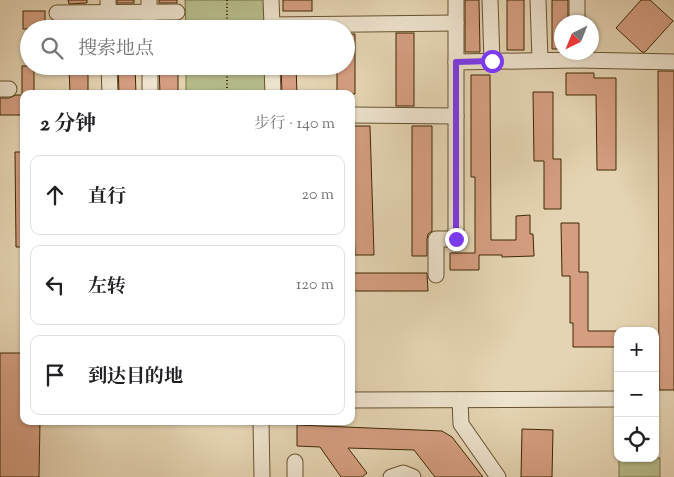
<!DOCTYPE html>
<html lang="zh">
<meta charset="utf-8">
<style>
:root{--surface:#fff;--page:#f2f2f2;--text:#202124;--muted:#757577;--line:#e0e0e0}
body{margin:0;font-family:"Sorts Mill Goudy","Noto Serif SC",serif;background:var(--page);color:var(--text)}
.controls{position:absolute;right:15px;bottom:15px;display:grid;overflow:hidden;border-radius:10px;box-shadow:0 1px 4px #0004}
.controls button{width:45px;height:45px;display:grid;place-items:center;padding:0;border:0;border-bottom:1px solid var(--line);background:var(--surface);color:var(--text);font:25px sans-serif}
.compass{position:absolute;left:554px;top:15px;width:45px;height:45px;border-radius:50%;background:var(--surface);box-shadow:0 1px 4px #0004;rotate:223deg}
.stop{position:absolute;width:15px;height:15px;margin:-11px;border:4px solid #7c3aed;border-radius:50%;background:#fff}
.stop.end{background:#7c3aed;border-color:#fff;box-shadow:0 1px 5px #0008}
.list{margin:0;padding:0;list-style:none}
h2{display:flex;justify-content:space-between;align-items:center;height:65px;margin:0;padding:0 20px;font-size:21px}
h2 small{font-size:16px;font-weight:400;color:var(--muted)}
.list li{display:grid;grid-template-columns:32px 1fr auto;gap:15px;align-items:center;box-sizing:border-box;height:80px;margin:0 10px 10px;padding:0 10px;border:1px solid var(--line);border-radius:10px}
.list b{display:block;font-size:19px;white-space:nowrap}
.list em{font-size:16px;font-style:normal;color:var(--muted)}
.icon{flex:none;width:28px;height:28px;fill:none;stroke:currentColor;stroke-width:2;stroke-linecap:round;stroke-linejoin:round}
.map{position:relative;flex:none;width:674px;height:477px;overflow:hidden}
.search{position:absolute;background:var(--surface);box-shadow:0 1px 4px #0004;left:20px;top:20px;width:335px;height:55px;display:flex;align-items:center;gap:12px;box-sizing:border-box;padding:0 18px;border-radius:28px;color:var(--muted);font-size:19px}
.panel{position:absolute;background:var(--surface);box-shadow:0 1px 4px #0004;left:20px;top:90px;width:335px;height:335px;border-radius:10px}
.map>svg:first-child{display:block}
</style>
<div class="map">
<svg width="674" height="477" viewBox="0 0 674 477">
<rect width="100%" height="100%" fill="#e5d4b3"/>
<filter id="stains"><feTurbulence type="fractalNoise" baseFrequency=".004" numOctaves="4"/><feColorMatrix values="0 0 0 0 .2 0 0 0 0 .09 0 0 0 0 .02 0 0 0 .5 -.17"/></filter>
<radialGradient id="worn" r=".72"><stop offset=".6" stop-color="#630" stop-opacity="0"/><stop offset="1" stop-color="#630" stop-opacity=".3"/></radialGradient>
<g fill="#b7bc8b" stroke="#7a7247">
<path d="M185,0H266V29H186Z"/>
<path d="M186,66H266L267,94H186Z"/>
<rect x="619" y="458" width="41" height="19"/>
</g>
<g fill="#d59e81" stroke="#3e2803">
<path d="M68,0H87V3L69,4Z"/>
<rect x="117" y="0" width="17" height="3"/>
<rect x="159" y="0" width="18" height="3"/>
<rect x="283" y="0" width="29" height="11"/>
<path d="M465,0H479L480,52H465Z"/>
<rect x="507" y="0" width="17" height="50"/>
<path d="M552,0H568V22H562V49H552Z"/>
<path d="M641,0H650L673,21L645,52H642L616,28Z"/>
<rect x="23" y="11" width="22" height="18"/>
<path d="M177,21V29H159V22Z"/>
<rect x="69" y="22" width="18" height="7"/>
<rect x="118" y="22" width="17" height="7"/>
<rect x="396" y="33" width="18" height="73"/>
<path d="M346,34H355V94H337V66H346Z"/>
<rect x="22" y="66" width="12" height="28"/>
<path d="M69,66H88V94H70Z"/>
<path d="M118,66H135L136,94H119Z"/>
<path d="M159,66H178V94H160Z"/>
<path d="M281,66H296L297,94H282Z"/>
<path d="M658,71H674V390H659Z"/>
<path d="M566,73H594V78H616V170H597L596,95H566Z"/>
<path d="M471,75H490L491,240H516V216L530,215V234H533L534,256L502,257V255H479V270H450V253H475V177H471Z"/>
<path d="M533,92H553V159H561V209H544V161H534Z"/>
<path d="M16,95H24V115H0V98H9Z"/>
<path d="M351,126H370L374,255H355Z"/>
<path d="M412,126H432V231L428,234L427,239V256H412Z"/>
<path d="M15,152H24V247H16Z"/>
<path d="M561,223H579V272H588V331H618V347H573V323H570V276H562Z"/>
<path d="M352,273H427L428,291H352Z"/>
<path d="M0,353H24V421H40L39,477H0Z"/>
<path d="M297,425L442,431L452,437L483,477H435L414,450L348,448L367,473L362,477H341L320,447L297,446Z"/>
<path d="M522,429L553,430L552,477H521Z"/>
</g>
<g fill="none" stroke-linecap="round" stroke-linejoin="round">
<g stroke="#68532f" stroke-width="17">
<g id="minor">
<path d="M108,0L109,29"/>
<path d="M149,0V29"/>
<path d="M271,0L272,25L456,23"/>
<path d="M490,0L492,61"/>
<path d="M538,0L540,60"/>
<path d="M577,0V22"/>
<path d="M57,13L177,12"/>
<path d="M578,60L674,62"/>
<path d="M456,62L578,60V52"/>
<path d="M109,66L110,94"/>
<path d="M150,66V94"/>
<path d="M272,66L273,94"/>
<path d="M0,89H9"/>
<path d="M351,115L456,116"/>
<path d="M436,275V239H456V0"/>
<path d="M351,400L618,399"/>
<path d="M460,400L461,424L498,477"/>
<path d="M261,421L262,477"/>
<path d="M295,462V477"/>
<path d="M391,477L403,473L413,477"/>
</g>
</g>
<g stroke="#3e2803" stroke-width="2" stroke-dasharray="1 2.5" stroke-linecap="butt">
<path d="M227,0V29"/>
<path d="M227,66V94"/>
</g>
<use href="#minor" stroke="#eee3ce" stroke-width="15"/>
</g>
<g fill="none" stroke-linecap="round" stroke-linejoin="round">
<path stroke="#7c3aed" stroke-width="6" d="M456,239V62L492,61"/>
</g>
<rect width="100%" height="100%" filter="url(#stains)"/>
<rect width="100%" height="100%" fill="url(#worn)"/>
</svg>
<div class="controls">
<button>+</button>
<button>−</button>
<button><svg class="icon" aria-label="locate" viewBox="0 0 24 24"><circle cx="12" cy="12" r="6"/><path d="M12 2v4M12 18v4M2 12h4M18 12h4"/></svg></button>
</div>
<svg class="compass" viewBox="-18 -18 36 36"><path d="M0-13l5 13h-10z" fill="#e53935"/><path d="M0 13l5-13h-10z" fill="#757577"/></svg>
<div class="stop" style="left:492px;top:61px"></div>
<div class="stop end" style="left:456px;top:239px"></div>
<div class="search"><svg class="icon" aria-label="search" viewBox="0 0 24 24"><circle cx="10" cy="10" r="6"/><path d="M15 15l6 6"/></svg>搜索地点</div>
<section class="panel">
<h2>2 分钟<small>步行 · 140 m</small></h2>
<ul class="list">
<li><svg class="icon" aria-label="ahead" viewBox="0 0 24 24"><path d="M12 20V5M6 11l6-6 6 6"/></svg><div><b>直行</b></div><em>20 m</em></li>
<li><svg class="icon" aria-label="left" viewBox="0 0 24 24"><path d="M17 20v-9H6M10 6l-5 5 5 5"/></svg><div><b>左转</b></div><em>120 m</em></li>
<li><svg class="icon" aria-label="arrive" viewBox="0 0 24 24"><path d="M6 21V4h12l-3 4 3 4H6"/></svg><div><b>到达目的地</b></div></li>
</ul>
</section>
</div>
